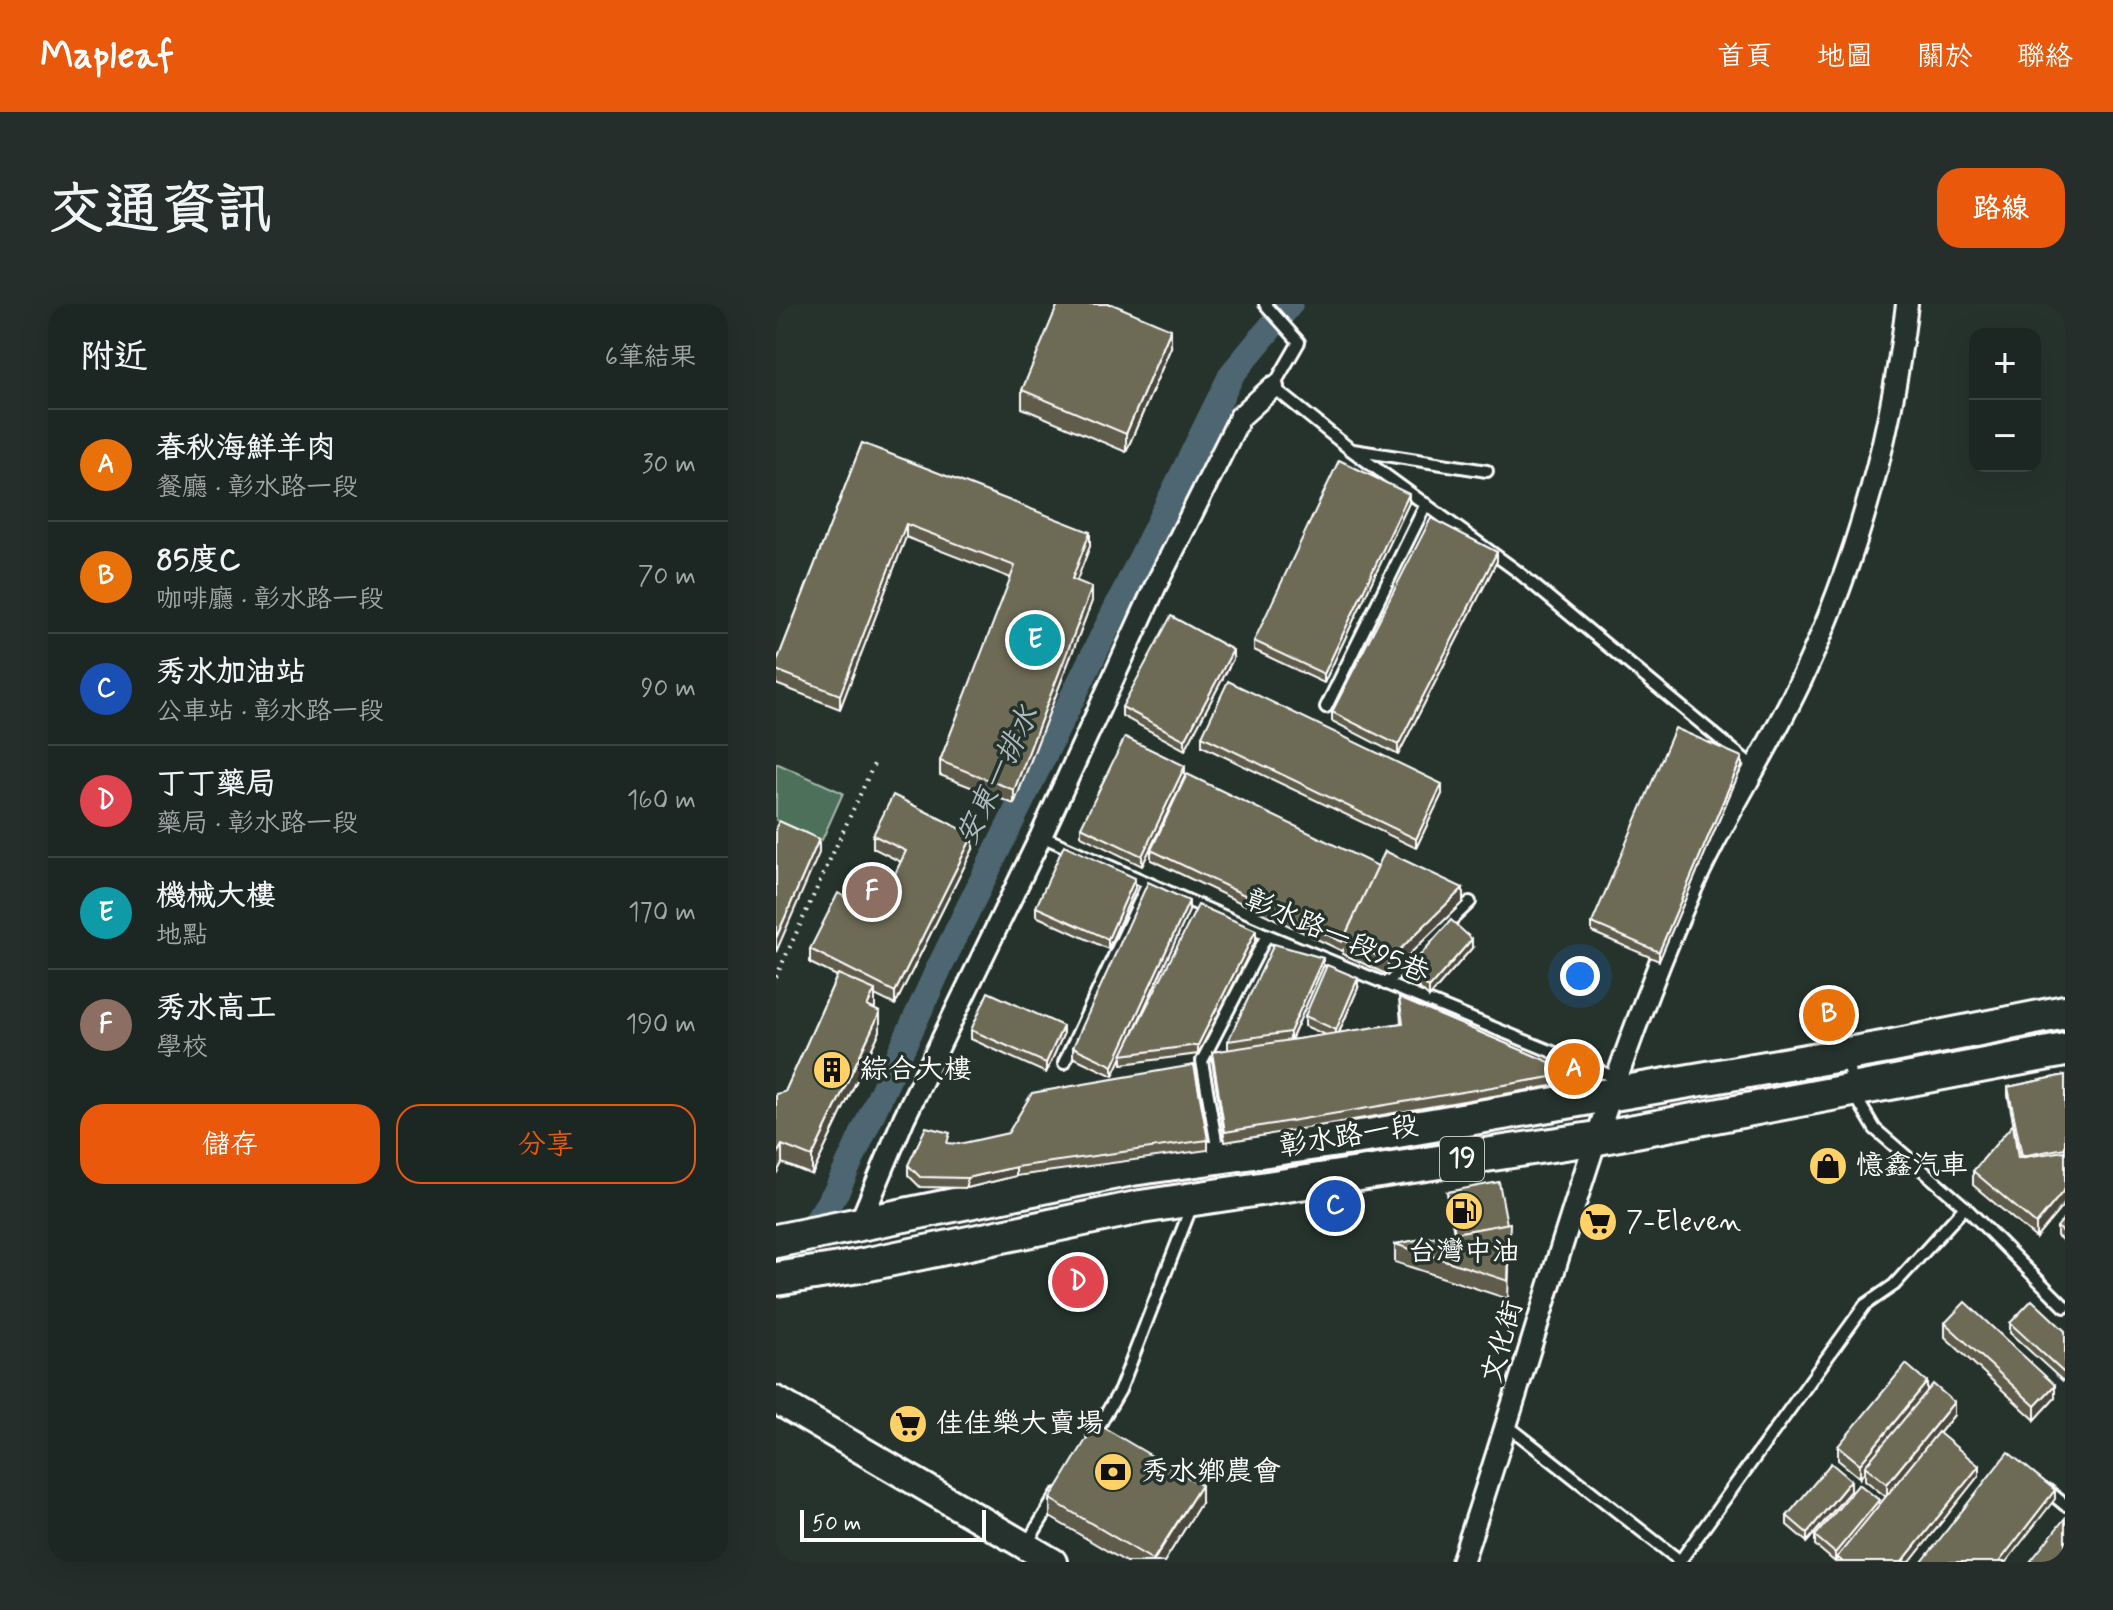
<!DOCTYPE html>
<html lang="zh-TW">
<meta charset="utf-8">
<style>
:root{--surface:#1c2622;--page:#252e2a;--text:#f1f3f6;--muted:#a0a5a5;--line:#3a4340;--accent:#ea580c}
body{margin:0;font-family:Mynerve,"LXGW WenKai TC",sans-serif;background:var(--page);color:var(--text)}
.controls{position:absolute;right:24px;top:24px;display:grid;overflow:hidden;border-radius:16px;box-shadow:0 8px 32px #0002}
.controls button{width:72px;height:72px;display:grid;place-items:center;padding:0;border:0;border-bottom:2px solid var(--line);background:var(--surface);color:var(--text);font:40px sans-serif}
.scale{position:absolute;left:24px;bottom:20px;width:186px;box-sizing:border-box;padding-left:8px;border:4px solid #fff;border-top:0;font-size:22px;line-height:28px;white-space:nowrap;color:#fff;-webkit-text-stroke:6px #26332d;paint-order:stroke}
.you{position:absolute;left:804px;top:672px;width:28px;height:28px;margin:-20px;border:6px solid #fff;border-radius:50%;background:#1a73e8;box-shadow:0 0 0 12px #1a73e833}
.badge{display:grid;place-items:center;width:52px;height:52px;border-radius:50%;background:var(--accent);color:#fff;font-size:26px;font-weight:700}
.pin{position:absolute;translate:-50% -50%;border:4px solid #fff;box-shadow:0 2px 8px #0006}
.list{margin:0;padding:0;list-style:none}
h2{display:flex;justify-content:space-between;align-items:center;height:104px;margin:0;padding:0 32px;font-size:34px}
h2 small{font-size:26px;font-weight:400;color:var(--muted)}
.list li{display:grid;grid-template-columns:52px 1fr auto;gap:24px;align-items:center;box-sizing:border-box;height:112px;padding:0 32px;border-top:2px solid var(--line)}
.list b{display:block;font-size:30px;white-space:nowrap}
.list p{margin:0;font-size:26px;white-space:nowrap;color:var(--muted)}
.list em{font-size:26px;font-style:normal;color:var(--muted)}
.actions{display:flex;gap:16px;padding:24px 32px}
.actions a{flex:1;padding:18px 0;border:2px solid var(--accent);border-radius:24px;text-align:center;font-size:28px;color:var(--accent)}
.actions .main{background:var(--accent);color:#fff}
.map{position:relative;flex:none;width:1289px;height:1258px;overflow:hidden;border-radius:24px}
header{display:flex;align-items:center;gap:48px;box-sizing:border-box;height:112px;padding:0 40px;background:var(--accent);color:#fff}
header strong{font-size:38px}
nav{display:flex;gap:44px;margin-inline-start:auto;font-size:28px}
.intro{display:flex;align-items:center;justify-content:space-between;box-sizing:border-box;height:192px;padding:0 48px}
h1{margin:0;font-size:56px}
.button{padding:20px 36px;border-radius:24px;background:var(--accent);color:#fff;font-size:28px;font-weight:700}
main{display:flex;gap:48px;padding:0 48px}
aside{flex:1;background:var(--surface);border-radius:24px;box-shadow:0 8px 32px #0002}
.map>svg:first-child{display:block}
</style>
<header>
<strong>Mapleaf</strong>
<nav><a>首頁</a><a>地圖</a><a>關於</a><a>聯絡</a></nav>
</header>
<div class="intro"><h1>交通資訊</h1><a class="button">路線</a></div>
<main>
<aside>
<h2>附近<small>6筆結果</small></h2>
<ul class="list">
<li><span class="badge" style="background:#e8710a">A</span><div><b>春秋海鮮羊肉</b><p>餐廳 · 彰水路一段</p></div><em>30 m</em></li>
<li><span class="badge" style="background:#e8710a">B</span><div><b>85度C</b><p>咖啡廳 · 彰水路一段</p></div><em>70 m</em></li>
<li><span class="badge" style="background:#1a4fb4">C</span><div><b>秀水加油站</b><p>公車站 · 彰水路一段</p></div><em>90 m</em></li>
<li><span class="badge" style="background:#e0444e">D</span><div><b>丁丁藥局</b><p>藥局 · 彰水路一段</p></div><em>160 m</em></li>
<li><span class="badge" style="background:#0f9aa8">E</span><div><b>機械大樓</b><p>地點</p></div><em>170 m</em></li>
<li><span class="badge" style="background:#8d6e63">F</span><div><b>秀水高工</b><p>學校</p></div><em>190 m</em></li>
</ul>
<div class="actions"><a class="main">儲存</a><a>分享</a></div>
</aside>
<div class="map">
<svg width="1289" height="1258" viewBox="0 0 1289 1258">
<rect width="100%" height="100%" fill="#26332d"/>
<filter id="ink" filterUnits="userSpaceOnUse"><feTurbulence type="fractalNoise" baseFrequency=".0125" numOctaves="2"/><feDisplacementMap in="SourceGraphic" scale="16" xChannelSelector="R" yChannelSelector="G"/><feConvolveMatrix kernelMatrix="1 2 1 2 8 2 1 2 1" color-interpolation-filters="sRGB"/></filter>
<g filter="url(#ink)">
<path fill="#4e6f5a" stroke="#a6b7ac" stroke-width="2" d="M0,459L67,489L46,536L0,516Z"/>
<g fill="none" stroke-linecap="round" stroke-linejoin="round">
<path stroke="#4e6672" stroke-width="26" d="M0,980L61,886L163,664L456,70L514,0"/>
<g stroke="#fff" stroke-width="16">
<g id="service">
<path d="M489,0L523,38L497,83L575,146L741,267L979,464"/>
<path d="M577,146L711,167"/>
<path d="M550,403L650,200"/>
<path d="M265,532L491,631L840,774"/>
<path d="M609,680L694,598"/>
<path d="M1072,752L1075,785L1099,825L1189,903L1289,1003"/>
<path d="M288,759L372,579"/>
<path d="M442,848L426,757L491,631"/>
<path d="M732,1122L904,1257L1089,1001L1118,981L1189,903"/>
<path d="M317,1132L344,1086L416,901"/>
<path d="M1271,1186L1289,1201"/>
<path d="M250,1241L281,1190"/>
</g>
</g>
<g stroke="#fff" stroke-width="26">
<g id="minor">
<path d="M84,919L128,814L265,532L379,283L464,113L497,83"/>
<path d="M686,1258C760,1039 816,814 908,601C941,523 990,451 1026,374C1081,256 1116,129 1131,0"/>
</g>
</g>
<g stroke="#fff" stroke-width="32">
<path id="tertiary" d="M0,1096L277,1258"/>
</g>
<g stroke="#fff" stroke-width="38">
<g id="primary">
<path d="M0,937L356,865L598,831L1112,743L1289,708"/>
<path d="M0,975L83,962L365,903L822,834L1289,746"/>
</g>
</g>
<path stroke="#fff" stroke-width="4" stroke-dasharray="2 6" stroke-linecap="butt" d="M0,673L99,458"/>
<use href="#service" stroke="#26332d" stroke-width="10"/>
<use href="#minor" stroke="#26332d" stroke-width="20"/>
<use href="#tertiary" stroke="#26332d" stroke-width="26"/>
<use href="#primary" stroke="#26332d" stroke-width="32"/>
</g>
<g fill="#5e5b4b" stroke="#fff" stroke-width="2">
<path d="M395,43L350,148L246,104V86Z"/>
<path d="M86,139L314,242L300,277L316,297L238,500L164,471V457L235,274L130,233L64,405L0,380V360Z"/>
<path d="M633,199L548,379L478,346V337Z"/>
<path d="M721,257L622,451L556,417V408Z"/>
<path d="M457,355L409,446L346,412V403Z"/>
<path d="M426,432L666,490L640,544L426,442Z"/>
<path d="M966,462L883,657L816,628V619Z"/>
<path d="M409,472L366,562L305,532V523Z"/>
<path d="M97,531L197,545L119,701L99,691L98,706L104,727L36,871L6,859L0,870V790L9,788L61,672L34,659V645L100,609L125,558L97,544Z"/>
<path d="M375,546L602,562L687,598L612,671L567,650V646L566,647L375,556Z"/>
<path d="M359,584L332,645L260,612V603Z"/>
<path d="M413,607L337,772L297,753V743Z"/>
<path d="M480,636L422,750L346,760V751Z"/>
<path d="M696,644L653,693L632,674V665Z"/>
<path d="M547,663L515,736L550,731L529,722V712L582,684L563,729L625,719L623,694L799,769V778L449,838L436,757V748L452,746V737Z"/>
<path d="M195,726L287,731L270,769L195,735Z"/>
<path d="M1289,771V899L1260,934L1197,881V867L1244,853L1232,792V783Z"/>
<path d="M432,836V846L240,872L191,884L144,883L132,871V861L174,840Z"/>
<path d="M671,888L734,937L732,995L619,958V940L678,929Z"/>
<path d="M1289,913V938L1281,932V923Z"/>
<path d="M1169,1019L1279,1094L1259,1116L1169,1033Z"/>
<path d="M1234,1019L1289,1027V1075L1287,1077L1234,1029Z"/>
<path d="M1151,1087L1178,1111L1163,1130L1203,1171L1134,1258H1061V1255L1059,1258L1039,1241V1232L1103,1202L1110,1193L1089,1176V1167L1084,1174L1062,1156V1142Z"/>
<path d="M1075,1186L1031,1238L1011,1221V1212Z"/>
<path d="M274,1195L425,1199L388,1258H350L274,1213Z"/>
</g>
<g fill="#4c4a3d" stroke="#fff" stroke-width="2">
<path d="M395,25V43L350,148V130Z"/>
<path d="M633,190V199L548,379V370Z"/>
<path d="M130,220V233L64,405V391Z"/>
<path d="M314,228V242L296,289V275Z"/>
<path d="M721,248V257L622,451V441Z"/>
<path d="M316,283V297L238,500V486Z"/>
<path d="M457,346V355L409,446V436Z"/>
<path d="M966,453V462L883,657V648Z"/>
<path d="M409,462V472L366,562V552Z"/>
<path d="M666,480V490L640,544V535Z"/>
<path d="M197,531V545L119,701V688Z"/>
<path d="M43,535V549L0,648V634Z"/>
<path d="M359,574V584L332,645V635Z"/>
<path d="M687,584V598L612,671V657Z"/>
<path d="M413,597V607L337,772V762Z"/>
<path d="M480,626V636L422,750V741Z"/>
<path d="M696,635V644L653,693V684Z"/>
<path d="M547,654V663L514,738V728Z"/>
<path d="M582,674V684L560,735V726Z"/>
<path d="M99,686V704L91,720V702Z"/>
<path d="M104,708V727L36,871V853Z"/>
<path d="M287,722V731L270,769V759Z"/>
<path d="M6,841V859L0,870V852Z"/>
<path d="M240,863V872L191,884V874Z"/>
<path d="M1289,885V899L1260,934V920Z"/>
<path d="M1151,1078V1091L1089,1162V1167L1084,1174V1160Z"/>
<path d="M1279,1081V1094L1259,1116V1102Z"/>
<path d="M1178,1098V1111L1111,1194V1180Z"/>
<path d="M1203,1162V1171L1134,1258H1126Z"/>
<path d="M1075,1176V1186L1031,1238V1229Z"/>
<path d="M425,1181V1199L388,1258H377Z"/>
<path d="M1279,1186V1195L1230,1258H1223Z"/>
<path d="M1103,1196V1206L1061,1253L1059,1258V1249Z"/>
</g>
<g fill="#6d6a57" stroke="#fff" stroke-width="2">
<path d="M282,0H336L395,25L350,130L246,86Z"/>
<path d="M86,139L314,228L296,275L316,283L238,486L164,457L239,262L130,220L64,391L0,366V360Z"/>
<path d="M563,156L633,190L548,370L478,337Z"/>
<path d="M655,214L721,248L622,441L556,408Z"/>
<path d="M395,312L457,346L409,436L346,403Z"/>
<path d="M452,377L666,480L640,535L426,432Z"/>
<path d="M899,424L966,453L883,648L816,619Z"/>
<path d="M349,433L409,462L366,552L305,523Z"/>
<path d="M411,470L602,562L566,638L375,546Z"/>
<path d="M117,491L197,531L119,688L34,645L62,589L100,609L130,547L97,531Z"/>
<path d="M3,517L43,535L0,634V523Z"/>
<path d="M288,541L359,574L332,635L260,603Z"/>
<path d="M609,547L687,584L612,657L567,636Z"/>
<path d="M372,578L413,597L337,762L297,743Z"/>
<path d="M422,601L480,626L422,741L346,751Z"/>
<path d="M675,616L696,635L653,684L632,665Z"/>
<path d="M498,640L547,654L514,728L452,737Z"/>
<path d="M551,661L582,674L560,726L529,712Z"/>
<path d="M62,670L99,686L91,702L104,708L36,853L6,841L0,852V790L9,788Z"/>
<path d="M212,688L287,722L270,759L195,726Z"/>
<path d="M623,694L799,769L449,828L436,748L627,719Z"/>
<path d="M418,761L432,836L240,863L191,874L144,873L132,861L150,823L174,829L171,839L183,840L232,829L256,789Z"/>
<path d="M1289,771V844L1246,852L1232,783Z"/>
<path d="M1237,820L1242,854L1289,847V885L1260,920L1197,867Z"/>
<path d="M723,878L731,920L679,929L671,888Z"/>
<path d="M1289,913V929L1281,923Z"/>
<path d="M734,919L732,977L619,940Z"/>
<path d="M1256,996L1289,1027V1066L1287,1068L1234,1019Z"/>
<path d="M1189,998L1279,1081L1259,1102L1169,1019Z"/>
<path d="M1130,1060L1151,1078L1084,1160L1062,1142Z"/>
<path d="M1157,1080L1178,1098L1111,1180L1089,1162Z"/>
<path d="M320,1119L425,1181L377,1256L274,1195Z"/>
<path d="M1162,1128L1203,1162L1126,1258H1067L1061,1253Z"/>
<path d="M1232,1148L1279,1186L1223,1258H1146Z"/>
<path d="M1055,1159L1075,1176L1031,1229L1011,1212Z"/>
<path d="M1083,1180L1103,1196L1059,1249L1039,1232Z"/>
<path d="M1289,1214V1258H1254Z"/>
</g>
</g>
<defs>
<g id="building-disc" transform="scale(2)"><circle r="9.5" fill="#ffd166" stroke="#26332d"/><path d="M-4-6H4V6H1V3H-1V6H-4ZM-2.5-4.3h1.7v1.8h-1.7ZM.8-4.3h1.7v1.8H.8ZM-2.5-1h1.7V.8h-1.7ZM.8-1h1.7V.8H.8Z" fill="#111"/></g>
<g id="shop-disc" transform="scale(2)"><circle r="9.5" fill="#ffd166" stroke="#26332d"/><path d="M-5-2.5h2.3a2.7 3.5 0 0 1 5.4 0H5L5.5 6h-11ZM-1.5-2.5h3a1.5 2.3 0 0 0-3 0Z" fill="#111"/></g>
<g id="fuel-disc" transform="scale(2)"><circle r="9.5" fill="#ffd166" stroke="#26332d"/><path d="M-5.5-6h7V0h2V4h1.3V-2.5L3-4.5l.8-.8L6-3V5H2.5V1h-1V6h-7ZM-4.2-4.7v3.2H.2V-4.7Z" fill="#111"/></g>
<g id="supermarket-disc" transform="scale(2)"><circle r="9.5" fill="#ffd166" stroke="#26332d"/><path d="M-6-5.5h2.5l.6 2H6L4.5 2H-2.5L-4.4-4H-6ZM-1.5 3.2a1.3 1.3 0 1 0 .1 0ZM3 3.2a1.3 1.3 0 1 0 .1 0Z" fill="#111"/></g>
<g id="bank-disc" transform="scale(2)"><circle r="9.5" fill="#ffd166" stroke="#26332d"/><path d="M-6-4H6V4H-6ZM0-2.3a2.3 2.3 0 1 0 0 4.6a2.3 2.3 0 1 0 0-4.6Z" fill="#111"/></g>
</defs>
<g fill-rule="evenodd">
<use href="#building-disc" x="56" y="766"/>
<use href="#shop-disc" x="1052" y="862"/>
<use href="#fuel-disc" x="688" y="907"/>
<use href="#supermarket-disc" x="822" y="918"/>
<use href="#supermarket-disc" x="132" y="1120"/>
<use href="#bank-disc" x="337" y="1168"/>
</g>
<g text-anchor="middle" dominant-baseline="central" stroke-width="7" stroke-linejoin="round" paint-order="stroke">
<rect fill="#26332d" stroke="#bec2c0" stroke-width="2" x="664" y="833" width="44" height="44" rx="6"/>
<g font-size="26" font-weight="bold" fill="#fff">
<text x="686" y="855">19</text>
</g>
<g font-size="28" fill="#fff" stroke="#26332d">
<text transform="translate(561 633) rotate(23)">彰水路一段95巷</text>
<text transform="translate(573 833) rotate(-9)">彰水路一段</text>
<text transform="translate(727 1038) rotate(-74)">文化街</text>
</g>
<g font-size="28" fill="#fff" stroke="#26332d" text-anchor="start">
<text x="84" y="766">綜合大樓</text>
<text x="1080" y="862">憶鑫汽車</text>
<text x="850" y="918">7-Eleven</text>
<text x="688" y="948" text-anchor="middle">台灣中油</text>
<text x="160" y="1120">佳佳樂大賣場</text>
<text x="365" y="1168">秀水鄉農會</text>
</g>
<g font-size="30" font-style="italic" fill="#afbac0" stroke="#26332d">
<text transform="translate(222 472) rotate(-64)">安東一排水</text>
</g>
</g>
</svg>
<div class="controls">
<button>+</button>
<button>−</button>
</div>
<div class="scale">50 m</div>
<div class="you"></div>
<div class="pin badge" style="left:798px;top:765px;background:#e8710a">A</div>
<div class="pin badge" style="left:1053px;top:711px;background:#e8710a">B</div>
<div class="pin badge" style="left:559px;top:902px;background:#1a4fb4">C</div>
<div class="pin badge" style="left:302px;top:978px;background:#e0444e">D</div>
<div class="pin badge" style="left:259px;top:336px;background:#0f9aa8">E</div>
<div class="pin badge" style="left:96px;top:588px;background:#8d6e63">F</div>
</div>
</main>
